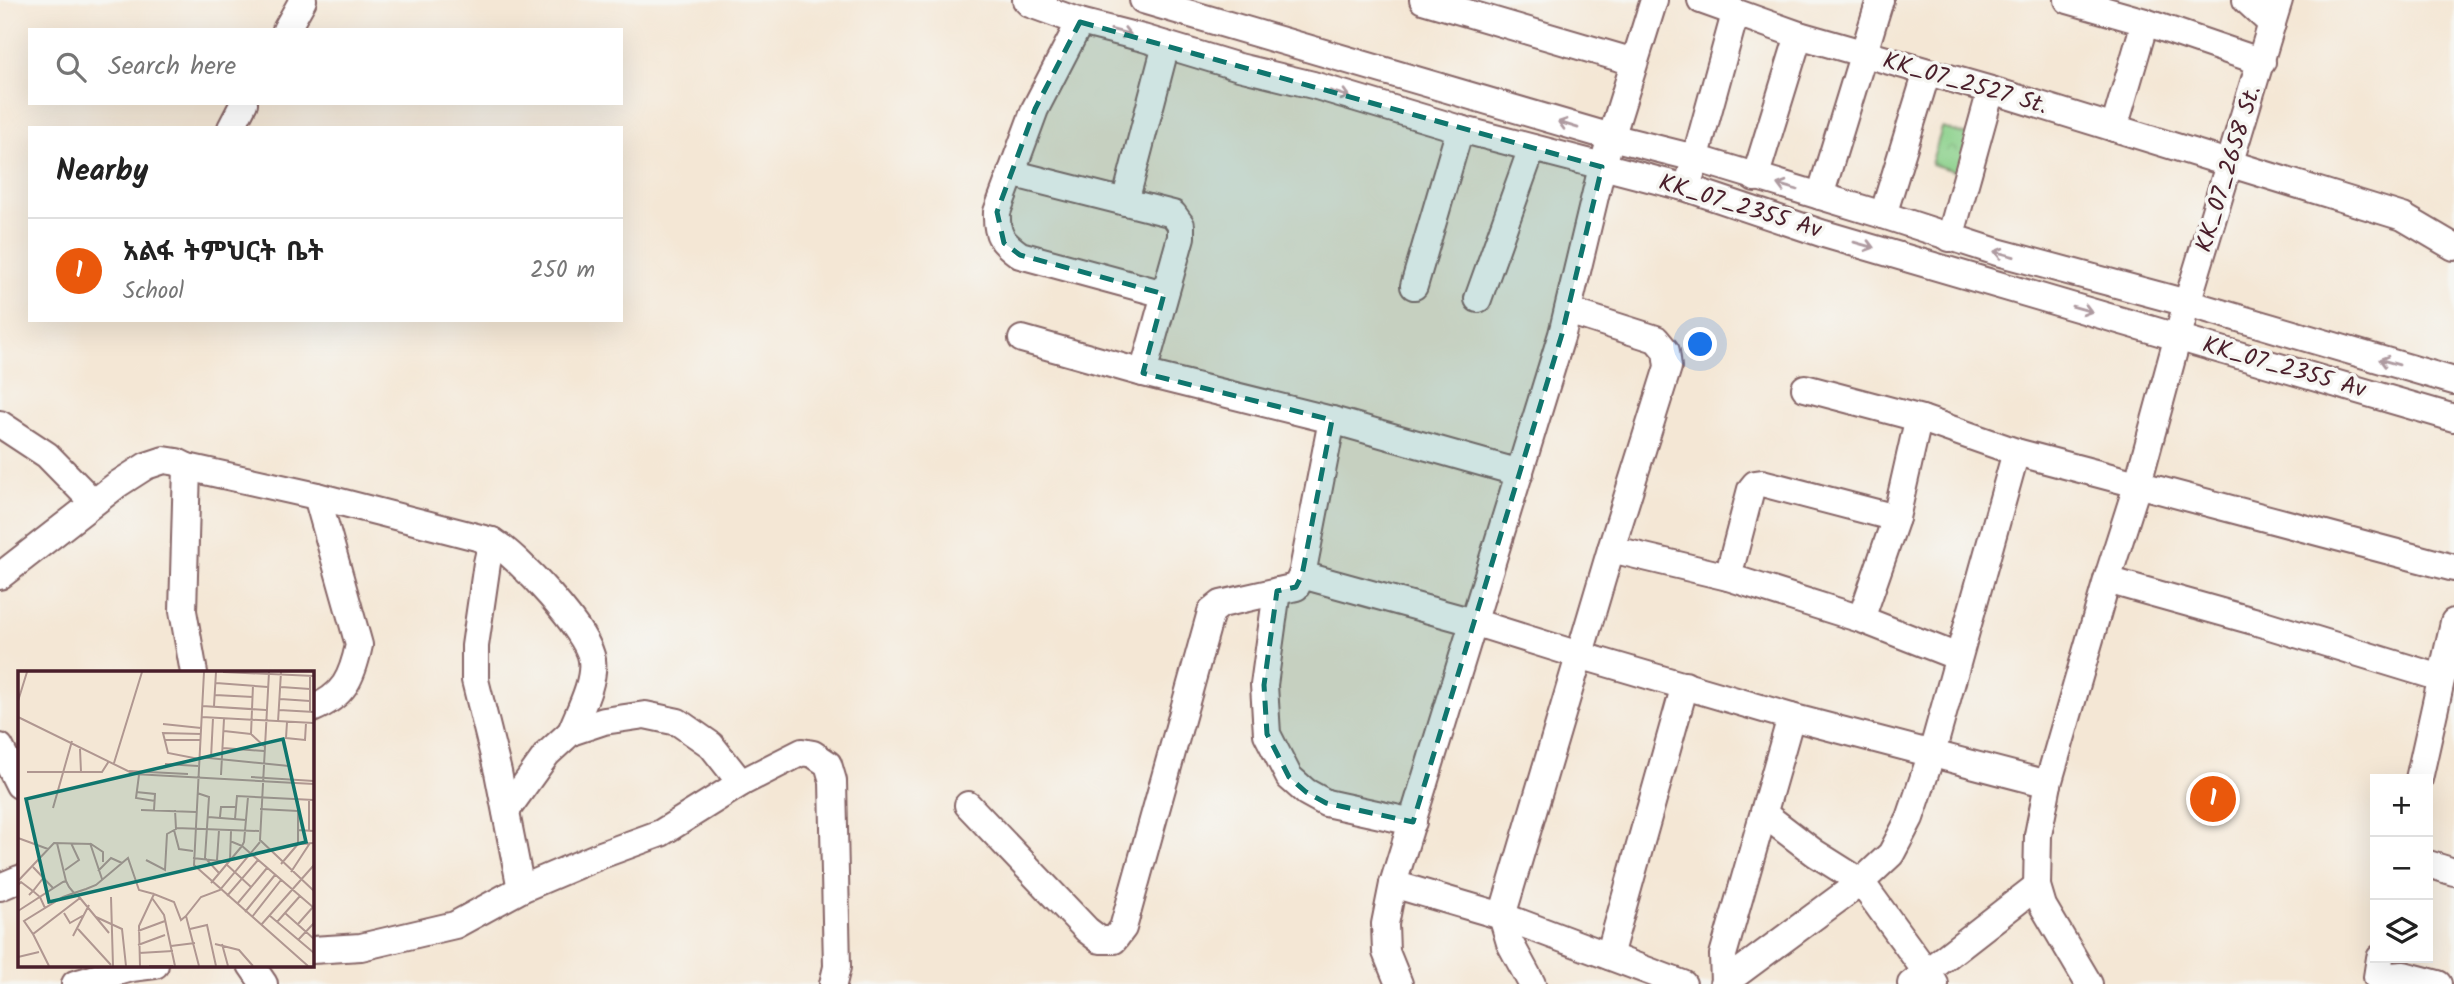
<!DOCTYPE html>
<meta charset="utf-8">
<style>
:root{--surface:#fff;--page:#f2f2f2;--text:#222;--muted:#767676;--line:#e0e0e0;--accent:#ea580c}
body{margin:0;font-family:Kalam,"Noto Sans Ethiopic",sans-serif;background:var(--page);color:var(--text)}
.controls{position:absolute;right:21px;bottom:21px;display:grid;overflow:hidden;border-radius:0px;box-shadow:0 7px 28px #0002}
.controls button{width:63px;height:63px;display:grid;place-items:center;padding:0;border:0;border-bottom:2px solid var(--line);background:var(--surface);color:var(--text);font:35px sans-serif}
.you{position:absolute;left:1701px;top:345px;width:24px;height:24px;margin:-18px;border:5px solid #fff;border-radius:50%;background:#1a73e8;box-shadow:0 0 0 10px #1a73e833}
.badge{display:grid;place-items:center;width:46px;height:46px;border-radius:50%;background:var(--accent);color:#fff;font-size:23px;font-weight:700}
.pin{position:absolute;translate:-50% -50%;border:4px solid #fff;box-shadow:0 2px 7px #0006}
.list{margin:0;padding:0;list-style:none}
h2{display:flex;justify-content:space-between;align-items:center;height:91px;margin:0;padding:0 28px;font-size:30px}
h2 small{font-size:23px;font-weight:400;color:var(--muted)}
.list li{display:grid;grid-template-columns:46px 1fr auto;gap:21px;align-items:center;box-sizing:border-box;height:105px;padding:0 28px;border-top:2px solid var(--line)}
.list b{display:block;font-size:26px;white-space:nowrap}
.list p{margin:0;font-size:23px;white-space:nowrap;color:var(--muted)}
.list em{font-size:23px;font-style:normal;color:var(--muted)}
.icon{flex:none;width:38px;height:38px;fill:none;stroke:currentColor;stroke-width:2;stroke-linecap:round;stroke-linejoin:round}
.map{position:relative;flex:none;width:2454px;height:984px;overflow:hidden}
.search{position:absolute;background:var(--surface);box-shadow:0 7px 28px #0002;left:28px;top:28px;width:595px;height:77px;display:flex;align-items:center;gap:18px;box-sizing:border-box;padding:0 24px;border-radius:0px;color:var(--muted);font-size:26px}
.panel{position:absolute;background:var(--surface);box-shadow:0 7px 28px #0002;left:28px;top:126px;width:595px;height:196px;border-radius:0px}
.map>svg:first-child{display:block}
</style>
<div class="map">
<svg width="2454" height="984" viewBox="0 0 2454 984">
<defs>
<pattern id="park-crowns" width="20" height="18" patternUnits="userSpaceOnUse" patternTransform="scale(1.75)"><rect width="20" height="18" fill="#8ad08a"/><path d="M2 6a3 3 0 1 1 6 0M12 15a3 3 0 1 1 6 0" fill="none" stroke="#79b277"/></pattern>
</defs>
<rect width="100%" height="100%" fill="#f6f6f2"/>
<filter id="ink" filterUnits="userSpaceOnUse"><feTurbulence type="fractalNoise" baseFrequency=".0143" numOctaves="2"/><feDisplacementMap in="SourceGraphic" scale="14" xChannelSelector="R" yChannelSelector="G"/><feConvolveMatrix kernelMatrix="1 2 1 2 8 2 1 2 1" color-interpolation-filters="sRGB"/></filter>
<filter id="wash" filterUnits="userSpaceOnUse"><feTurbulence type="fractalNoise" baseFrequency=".00686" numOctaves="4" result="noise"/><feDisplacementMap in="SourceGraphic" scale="28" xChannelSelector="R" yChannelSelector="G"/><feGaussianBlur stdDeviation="1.57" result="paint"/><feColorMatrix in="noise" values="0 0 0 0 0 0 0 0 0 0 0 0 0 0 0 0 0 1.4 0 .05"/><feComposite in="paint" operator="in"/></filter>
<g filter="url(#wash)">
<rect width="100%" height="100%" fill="#f4e7d5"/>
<path fill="url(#park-crowns)" stroke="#6a785a" stroke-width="2" d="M1942,128L1990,141L1979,178L1931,164Z"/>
</g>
<g filter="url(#ink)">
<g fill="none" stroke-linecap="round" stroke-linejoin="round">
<g stroke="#866566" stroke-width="30">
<g id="minor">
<path d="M1026,0L1030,4L1080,22L1143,38L1239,67L1313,85L1460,129L1687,188L1824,234L2454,418"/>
<path d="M1143,0L1611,137L1695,158L1883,215L1997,252L2187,303L2454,381"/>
<path d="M1423,0L1634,62"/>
<path d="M1701,0L1799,35L1991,90L2403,217L2454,247"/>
<path d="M2068,0L2145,22L2262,62"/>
<path d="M2246,0L2272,24"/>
<path d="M1080,22L1035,109L997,212C996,236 1002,242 1020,255L1164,294"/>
<path d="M286,30L303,0"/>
<path d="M231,128L244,103"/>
<path d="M2114,128L2145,22"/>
<path d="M1011,173L1173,214L1181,225V237L1143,373"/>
<path d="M1691,174L1735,14"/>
<path d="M1755,178L1799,35"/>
<path d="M1820,196L1880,0"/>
<path d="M1125,202L1166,45"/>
<path d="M1883,215L1927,72"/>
<path d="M1950,238L1991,90"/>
<path d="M1414,286L1460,129"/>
<path d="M1478,299L1532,148"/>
<path d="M1022,339L1143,373L1332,420L1520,473"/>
<path d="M1805,388L1922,419"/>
<path d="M0,424L47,455L93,502"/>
<path d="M187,467L183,611L194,673"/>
<path d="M492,541L487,563L475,646V680L498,772L521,889"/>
<path d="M1611,549L1728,577L1861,619L1958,657"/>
<path d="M1302,575L1473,622L1579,655L1791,717L2048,784"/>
<path d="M0,576L118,484L146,466L164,460L177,462L187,467L317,496L492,541C517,555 589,632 592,660C595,683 579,711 571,732"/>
<path d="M1728,577L1751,489L1755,484L1762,483L1896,518"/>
<path d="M2107,580L2257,622L2441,678"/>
<path d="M1277,591L1264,685L1267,734L1289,777L1306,792L1326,803L1413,822"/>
<path d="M1861,619L1896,518L1917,425L1922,419L2016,452L2454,568"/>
<path d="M312,709C344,696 352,678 359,645L317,496"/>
<path d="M0,747L19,785"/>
<path d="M2419,779L2454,622"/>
<path d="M968,805L1087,930L1100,940H1114L1123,928L1211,612L1221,604L1296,587L1302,575L1332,420"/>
<path d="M506,811L547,754L571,732L604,721L645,715L678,722L711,745L741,783"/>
<path d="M1764,814L1815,853L1861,882L1891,854L1910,818L1932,753L2016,452"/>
<path d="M2428,864L2454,872"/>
<path d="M1393,884L1502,916L1683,984"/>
<path d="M0,887L19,879"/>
<path d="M312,950L361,947L455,925L521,889L601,855L661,833L741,783L802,752L813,754L828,764L833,781L837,967L833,984"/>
<path d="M1609,956L1685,685"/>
<path d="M2380,958L2377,977L2404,975L2438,984"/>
<path d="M251,965L264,984"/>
<path d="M1724,983L1723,955L1791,717"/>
<path d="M75,984L131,968L155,965"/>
<path d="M1399,984L1386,952L1385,924L1393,884L1562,334L1602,167L1654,0"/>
<path d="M1532,984L1510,943L1502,916L1611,549L1668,367L1666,351L1656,339L1568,311"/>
<path d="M1723,984L1861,882L1935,984"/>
<path d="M1911,984L2037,886"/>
<path d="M2089,984L2043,906L2037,886L2038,835L2048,784L2107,580L2138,483L2187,303L2279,0"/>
</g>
</g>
<use href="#minor" stroke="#fff" stroke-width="26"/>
</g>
<defs><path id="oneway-shaft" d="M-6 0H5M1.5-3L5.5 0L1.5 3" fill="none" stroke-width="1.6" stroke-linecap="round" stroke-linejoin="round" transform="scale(1.75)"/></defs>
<g stroke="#ae9aa0">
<use href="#oneway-shaft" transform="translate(1121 32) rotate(14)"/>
<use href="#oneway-shaft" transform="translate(1340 94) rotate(17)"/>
<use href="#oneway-shaft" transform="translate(1568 125) rotate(-163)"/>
<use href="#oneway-shaft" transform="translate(1787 187) rotate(-164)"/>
<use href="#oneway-shaft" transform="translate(1864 245) rotate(16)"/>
<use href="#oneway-shaft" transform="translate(2004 254) rotate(-165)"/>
<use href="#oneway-shaft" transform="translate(2082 309) rotate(16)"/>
<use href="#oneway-shaft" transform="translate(2389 362) rotate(-164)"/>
</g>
</g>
<path fill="#0f766e" fill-opacity="0.2" stroke="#0f766e" stroke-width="5" stroke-dasharray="14 9" stroke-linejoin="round" d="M1080,22L1602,167L1562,334L1413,822L1326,803L1306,792L1289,777L1267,734L1264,685L1277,591L1296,587L1302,575L1332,420L1143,373L1164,294L1020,255L1004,243L997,212L1035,109Z"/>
<g text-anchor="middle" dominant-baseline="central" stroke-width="7" stroke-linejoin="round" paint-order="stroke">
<g font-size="24" fill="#4a1f2b" stroke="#f6f6f2">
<text transform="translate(1965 84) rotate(16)">KK_07_2527 St.</text>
<text transform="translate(2229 169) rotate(-73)">KK_07_2658 St.</text>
<text transform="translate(1740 207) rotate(17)">KK_07_2355 Av</text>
<text transform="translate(2284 368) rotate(16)">KK_07_2355 Av</text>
</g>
</g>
<g transform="translate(18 671)">
<rect width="296" height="296" fill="#f4e7d5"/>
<path fill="none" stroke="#b09791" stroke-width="2" d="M186,1L176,194L290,295M205,1L296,5M251,1L242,169L296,220M198,12L250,16M235,14L233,63L246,75M263,16L292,18M197,24L235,26M262,28L292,30M0,30L9,1M184,35L248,39M196,35L198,1M261,39L296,41M292,40V5M0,46L116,103L296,113M184,46L296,52M260,51L263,1M269,51L268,67L287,69L288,52M145,53L183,57M206,60L233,63M146,69H182M205,77L246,80M62,78L63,101M181,86L271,95M193,87L195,47M181,88L150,82L145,62L183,63M96,92L124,1M147,93L180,95M111,100L170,103M9,101H84L91,90M121,104L118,127L137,130M203,104L206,48M233,106L296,110M118,121L137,123L136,139M179,122L191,126L187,187L201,202M280,128V159L296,160M35,137L54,70M242,138L280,140M123,139L178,141M190,146L228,149M202,146L203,136H219M217,148L219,125L296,129M158,157L241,160M156,159L161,178L175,180M280,159V173L296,172M291,160V129M0,167L30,178M212,170L224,175L226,171L230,126M39,172L48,210M72,172L84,208M175,187L210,191M128,189L147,199L149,163L158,158L157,139M199,189L201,159M212,189L213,160M208,193L233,216M263,193L280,173M15,196L35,217M47,199L61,189L53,172M80,200L93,187L104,192M273,201L292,172M0,210L36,172L73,173L85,181V191M193,212L224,175L296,237M0,214L3,211L15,220L26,206M11,224L15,220L22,226L27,237M209,225L240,189M93,226L95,295M62,227L91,262M134,227L146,244L157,295M219,233L249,197M0,240L45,211L48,210L51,216L56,222L62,227L15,263L6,250L45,226L56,222L68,218L78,214L110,187L121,219L136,223M227,241L257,204M46,242L52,252L66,244M267,242L296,268M251,244L296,282M78,246L104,258L108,295M234,246L263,209M259,251L282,225M280,253L295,236M243,254L296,194M60,258L93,294M172,258L189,254L198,295M120,260L147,250M15,263L31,295M55,265L71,234M280,269L296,252M197,273L221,279L235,295M204,273L210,295M120,274L147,264M153,275L177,272M121,282L155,280M0,286L21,281M122,295L121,255L136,223L156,231L163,249L168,245M131,295H155M181,295L168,245L183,226L202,219L242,171"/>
<path fill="#0f766e" fill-opacity="0.15" stroke="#0f766e" stroke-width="3.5" d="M265,68L288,171L31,231L8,128Z"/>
<rect width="296" height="296" fill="none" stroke="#4a1f2b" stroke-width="3.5"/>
</g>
</svg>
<div class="controls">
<button>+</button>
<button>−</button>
<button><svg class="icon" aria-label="layers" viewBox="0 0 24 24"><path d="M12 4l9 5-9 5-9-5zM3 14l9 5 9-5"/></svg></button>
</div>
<div class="you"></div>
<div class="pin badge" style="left:2213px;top:799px">1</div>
<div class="search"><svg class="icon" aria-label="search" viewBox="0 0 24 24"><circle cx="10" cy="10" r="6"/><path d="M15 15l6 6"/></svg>Search here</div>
<section class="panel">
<h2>Nearby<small></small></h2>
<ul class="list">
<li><span class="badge">1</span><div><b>አልፋ ትምህርት ቤት</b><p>School</p></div><em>250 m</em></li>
</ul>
</section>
</div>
